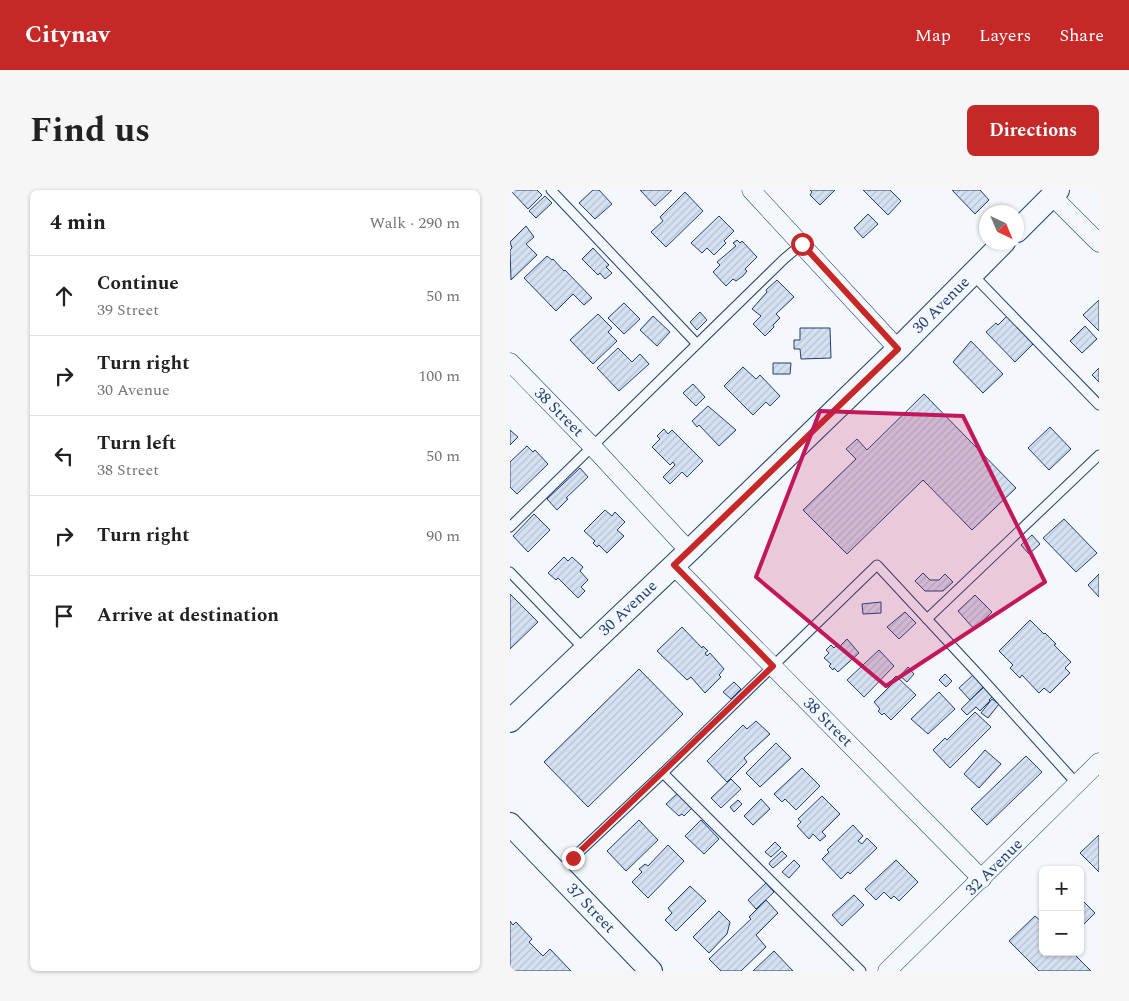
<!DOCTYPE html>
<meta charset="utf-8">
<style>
:root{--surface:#fff;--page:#f6f6f6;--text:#222;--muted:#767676;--line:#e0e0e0;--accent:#c62828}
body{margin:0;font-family:Spectral,serif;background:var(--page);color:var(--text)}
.controls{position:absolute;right:15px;bottom:15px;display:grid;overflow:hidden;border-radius:8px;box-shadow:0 1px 4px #0004}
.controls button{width:45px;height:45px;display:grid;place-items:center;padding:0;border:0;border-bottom:1px solid var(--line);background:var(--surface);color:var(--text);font:25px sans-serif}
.compass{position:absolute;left:469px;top:15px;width:45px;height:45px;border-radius:50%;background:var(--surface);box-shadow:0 1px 4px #0004;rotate:136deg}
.stop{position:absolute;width:15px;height:15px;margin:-11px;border:4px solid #c62828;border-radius:50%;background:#fff}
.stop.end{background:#c62828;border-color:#fff;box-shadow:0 1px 5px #0008}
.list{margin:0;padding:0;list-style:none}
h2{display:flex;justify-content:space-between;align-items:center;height:65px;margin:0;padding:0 20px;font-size:21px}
h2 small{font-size:16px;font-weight:400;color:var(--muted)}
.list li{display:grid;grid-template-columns:32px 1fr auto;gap:15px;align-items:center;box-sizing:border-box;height:80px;padding:0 20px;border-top:1px solid var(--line)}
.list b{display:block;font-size:19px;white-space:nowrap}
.list p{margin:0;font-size:16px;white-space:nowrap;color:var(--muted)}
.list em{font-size:16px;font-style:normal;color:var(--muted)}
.icon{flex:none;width:28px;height:28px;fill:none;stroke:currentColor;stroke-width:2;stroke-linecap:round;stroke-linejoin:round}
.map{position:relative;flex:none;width:589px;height:781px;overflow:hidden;border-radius:8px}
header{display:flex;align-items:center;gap:30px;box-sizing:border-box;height:70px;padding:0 25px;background:var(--accent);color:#fff}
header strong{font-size:24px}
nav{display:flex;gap:28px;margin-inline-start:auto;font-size:18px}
.intro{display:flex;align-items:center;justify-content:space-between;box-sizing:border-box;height:120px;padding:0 30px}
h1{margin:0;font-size:35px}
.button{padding:12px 22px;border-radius:8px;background:var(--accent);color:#fff;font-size:18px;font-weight:700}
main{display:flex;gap:30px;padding:0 30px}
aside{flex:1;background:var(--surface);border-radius:8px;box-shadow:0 1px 4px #0004}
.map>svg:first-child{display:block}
</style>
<header>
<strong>Citynav</strong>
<nav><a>Map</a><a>Layers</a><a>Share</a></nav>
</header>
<div class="intro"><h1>Find us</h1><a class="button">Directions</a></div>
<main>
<aside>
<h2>4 min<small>Walk · 290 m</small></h2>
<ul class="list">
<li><svg class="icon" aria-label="ahead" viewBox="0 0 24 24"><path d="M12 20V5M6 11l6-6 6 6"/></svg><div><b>Continue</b><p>39 Street</p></div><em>50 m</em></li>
<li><svg class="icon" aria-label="right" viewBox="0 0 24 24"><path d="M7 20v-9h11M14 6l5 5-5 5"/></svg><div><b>Turn right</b><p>30 Avenue</p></div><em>100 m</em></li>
<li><svg class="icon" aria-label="left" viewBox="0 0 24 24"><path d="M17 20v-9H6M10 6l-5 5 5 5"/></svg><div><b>Turn left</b><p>38 Street</p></div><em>50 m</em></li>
<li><svg class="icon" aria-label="right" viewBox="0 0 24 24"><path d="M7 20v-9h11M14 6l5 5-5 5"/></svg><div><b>Turn right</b></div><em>90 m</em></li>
<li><svg class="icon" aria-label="arrive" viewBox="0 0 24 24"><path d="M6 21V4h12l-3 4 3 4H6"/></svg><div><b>Arrive at destination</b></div></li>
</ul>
</aside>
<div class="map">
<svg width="589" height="781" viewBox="0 0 589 781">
<defs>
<pattern id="building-hatch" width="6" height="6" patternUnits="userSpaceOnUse" patternTransform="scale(1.25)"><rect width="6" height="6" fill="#d5e0f0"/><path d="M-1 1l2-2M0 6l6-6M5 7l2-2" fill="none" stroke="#b6c1d1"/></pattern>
</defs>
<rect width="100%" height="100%" fill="#f4f7fb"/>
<g fill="url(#building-hatch)" stroke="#1d3f73">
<path d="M0,0H27L32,5L18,19Z"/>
<path d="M83,0H89L102,14L85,29L69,13Z"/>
<path d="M130,0H162L145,16Z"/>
<path d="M300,0H325L310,15L300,5L302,2Z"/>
<path d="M353,0H380L391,11L378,25Z"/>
<path d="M442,0H470L479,10L465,24Z"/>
<path d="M175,2L193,21L156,57L141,42L153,31L150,27Z"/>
<path d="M35,6L42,13L26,28L19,21Z"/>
<path d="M358,24L368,34L353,48L344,38Z"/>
<path d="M209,26L224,41L214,51L216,53L204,65L197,58L192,63L181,53Z"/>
<path d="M16,36L24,47L16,54L27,65L1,90L0,60L2,58L0,52Z"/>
<path d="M227,50L230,53L232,51L247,67L235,79L237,81L233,86L226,91L223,89L216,96L203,82L210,75L207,72L226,56L223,53Z"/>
<path d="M83,58L99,75L96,77L102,83L95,89L90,83L88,85L72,69Z"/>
<path d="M37,66L42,70L43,69L54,81L55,80L82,108L74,115L63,104L46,121L14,88Z"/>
<path d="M267,90L284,107L266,124L270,128L263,135L264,137L255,146L243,134L251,126L242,119L257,102L256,100Z"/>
<path d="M589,110V141L573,125Z"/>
<path d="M114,113L130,129L114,144L98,128Z"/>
<path d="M190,122L197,130L187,140L180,132Z"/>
<path d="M88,124L102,138L98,142L107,151L83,174L60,150Z"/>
<path d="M498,125L525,152L505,172L476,142L486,133L488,135Z"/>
<path d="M143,126L160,142L147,156L130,140Z"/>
<path d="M575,136L587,149L572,163L560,151Z"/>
<path d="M290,138H320L321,168L291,169L290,159H284V150H290Z"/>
<path d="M461,151L493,184L473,203L443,172Z"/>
<path d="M108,158L122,172L130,164L139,174L109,201L87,178Z"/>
<path d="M263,173H281L280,184H263Z"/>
<path d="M233,177L246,189L250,185L270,206L260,216L256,212L243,225L214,196Z"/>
<path d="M589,178V192L582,185Z"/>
<path d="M183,194L195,207L186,216L173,203Z"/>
<path d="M414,204L506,298L462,340L413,290L337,364L293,320L346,269L336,259L347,249L357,260Z"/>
<path d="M198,216L226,240L209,256L189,235L187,237L182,231Z"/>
<path d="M540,237L561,259L539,280L518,258Z"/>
<path d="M154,239L158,244L162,240L193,271L177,287L172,282L160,294L153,287L165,275L163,272L160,275L142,257L150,249L147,246Z"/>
<path d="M0,240L8,247L0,255Z"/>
<path d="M17,256L23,262L25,260L38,274L7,304L0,297V272Z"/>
<path d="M70,278L78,287L56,308L58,309L47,320L37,309Z"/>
<path d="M95,320L102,326L105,322L115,332L107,340L114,346L97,363L89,355L87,357L83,353L85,351L74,341Z"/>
<path d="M24,324L40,340L18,362L3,346Z"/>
<path d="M554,329L587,363L566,382L533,348Z"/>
<path d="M522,345L530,354L519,364L511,355Z"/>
<path d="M54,367L58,371L62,367L73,377L70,381L78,390L71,397L75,401L68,408L48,388L46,390L38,383Z"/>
<path d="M413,383L420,390H429L435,384L443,392L433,401H415L405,391Z"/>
<path d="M589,384V407L578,395Z"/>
<path d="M0,404L28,432L0,459Z"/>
<path d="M465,405L482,422L464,439L448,421Z"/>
<path d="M371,412V423L353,424L352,414Z"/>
<path d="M395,422L406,433L389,449L377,437Z"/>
<path d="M520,430L534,444L535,443L546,454L544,455L561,472L555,478L560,483L540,503L534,498L529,503L512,485L510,488L500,478L503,475L489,461Z"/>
<path d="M172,437L192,458L193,456L198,461L195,463L197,466L200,463L214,479L209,485L211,487L195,503L181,487L177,490L147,461Z"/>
<path d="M337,449L349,463L328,482L324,478L323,480L319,476L321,474L314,468L319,463L316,460L321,455L324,458L326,456L328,458Z"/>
<path d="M369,460L384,476L354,507L337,490Z"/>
<path d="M398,477L404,484L397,492L390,486Z"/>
<path d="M129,479L173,524L78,617L34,572Z"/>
<path d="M435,484L442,491L436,497L429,490Z"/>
<path d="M463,485L474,496L460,510L449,498Z"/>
<path d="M386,486L406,505L381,530L374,523L372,525L368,521L370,519L364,512L383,493L381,491Z"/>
<path d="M224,492L231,499L221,509L213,502Z"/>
<path d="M475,496L484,505L479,510L480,511L470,521L466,517L457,525L451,519Z"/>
<path d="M429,502L445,519L418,544L401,529Z"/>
<path d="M482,509L489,514L478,528L471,523Z"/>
<path d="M465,522L481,537L440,578L423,560L435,548L437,550Z"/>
<path d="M246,531L260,544L237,565L234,568L237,572L217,592L197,571L233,535L237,539Z"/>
<path d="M266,553L281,568L250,597L236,583Z"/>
<path d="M475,560L491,574L469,598L454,584Z"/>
<path d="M516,566L532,582L477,635L461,619Z"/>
<path d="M292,578L310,596L286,620L275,609L272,612L264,604Z"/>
<path d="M221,589L231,599L211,618L201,608Z"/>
<path d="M169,602L183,617L174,626L172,624L169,626L156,614Z"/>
<path d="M312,606L330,624L312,642L316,646L310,651L303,644L299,649L287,636L291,632L288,629Z"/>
<path d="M251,609L260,619L243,635L234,626Z"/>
<path d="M228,610L232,614L224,622L220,617Z"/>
<path d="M129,630L148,650L116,681L97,661Z"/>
<path d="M191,630L209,649L194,664L175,646Z"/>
<path d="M343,635L353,646L348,651L352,654L357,648L367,658L340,684L338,682L331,689L312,669L319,662L317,660Z"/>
<path d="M589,645V682L570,663Z"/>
<path d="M265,652L271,658L261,667L255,662Z"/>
<path d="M158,655L174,671L138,708L122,692L132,682L129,679L135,674L138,676Z"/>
<path d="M272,661L277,666L263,678L259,674L260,672Z"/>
<path d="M284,670L290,676L279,688L272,682Z"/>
<path d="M386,670L408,692L389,711L384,706L381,709L374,702L366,710L355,699Z"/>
<path d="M256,693L264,702L246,719L238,710Z"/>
<path d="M180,696L196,711L166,741L155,730L162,723L158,718Z"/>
<path d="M344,705L354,715L332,736L322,725Z"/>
<path d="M570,708L585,723L571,737L570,736Z"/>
<path d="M256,710L268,723L246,745L256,757L231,781H211L199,769L241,729L239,727Z"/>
<path d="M209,721L220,732L217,744L199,763L183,747Z"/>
<path d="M525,726L533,733V762H562L581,781H529L499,751Z"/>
<path d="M0,731L3,735L6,732L22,749L19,752L33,766L40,759L61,781H0Z"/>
<path d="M264,761L283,781H243Z"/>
</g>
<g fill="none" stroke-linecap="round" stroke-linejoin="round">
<g stroke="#1d3f73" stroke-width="11">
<g id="service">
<path d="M41,0L187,154"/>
<path d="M462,84L589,215"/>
<path d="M0,337L274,69L292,54"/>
<path d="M0,382L74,459"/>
<path d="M417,429L589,265"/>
<path d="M153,583L351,781"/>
<path d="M48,682L153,583L367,375L468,484L567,594"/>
</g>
</g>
<g stroke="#1d3f73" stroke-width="19">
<g id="minor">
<path d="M241,0L388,159"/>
<path d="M542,6L589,53"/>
<path d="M0,172L82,256L179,361"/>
<path d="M163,375L472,689"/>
<path d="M377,781L589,572"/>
</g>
</g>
<g stroke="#1d3f73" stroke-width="24">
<g id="tertiary">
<path d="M507,41L548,0"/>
<path d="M0,531L179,361L388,159L494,52"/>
<path d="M0,634L141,781"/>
</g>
</g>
<use href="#service" stroke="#f4f7fb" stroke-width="9"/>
<use href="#minor" stroke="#f4f7fb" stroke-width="18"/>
<use href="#tertiary" stroke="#f4f7fb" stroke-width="22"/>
</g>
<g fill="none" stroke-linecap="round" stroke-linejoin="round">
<path stroke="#c62828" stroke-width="6" d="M63,668L263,476L164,375L388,159L292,54"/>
</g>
<path fill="#c2185b" fill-opacity="0.2" stroke="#c2185b" stroke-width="4" stroke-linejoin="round" d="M310,221L453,226L535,392L376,496L246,387Z"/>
<g text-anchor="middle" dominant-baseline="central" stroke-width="4" stroke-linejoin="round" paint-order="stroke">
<g font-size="16" fill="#1d3f73" stroke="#f4f7fb">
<text transform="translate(431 115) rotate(-45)">30 Avenue</text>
<text transform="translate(49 222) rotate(45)">38 Street</text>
<text transform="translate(118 418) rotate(-43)">30 Avenue</text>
<text transform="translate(318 532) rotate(45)">38 Street</text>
<text transform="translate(484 677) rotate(-45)">32 Avenue</text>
<text transform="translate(81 718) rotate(46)">37 Street</text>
</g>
</g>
</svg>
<div class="controls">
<button>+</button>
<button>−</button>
</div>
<svg class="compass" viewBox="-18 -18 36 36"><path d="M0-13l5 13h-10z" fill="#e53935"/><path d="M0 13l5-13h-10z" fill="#767676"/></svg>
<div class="stop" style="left:292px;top:54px"></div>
<div class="stop end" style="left:63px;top:668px"></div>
</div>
</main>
